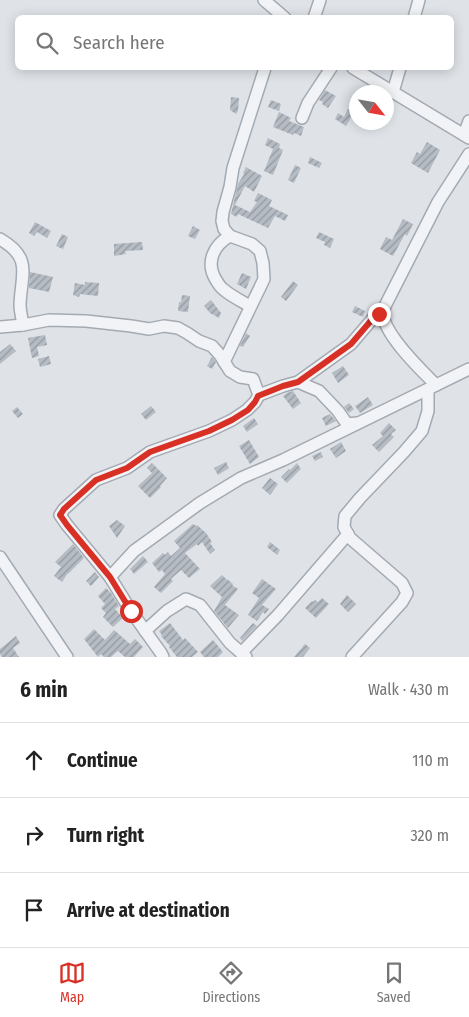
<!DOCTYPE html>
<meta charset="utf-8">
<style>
:root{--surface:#fff;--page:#f2f2f2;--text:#222;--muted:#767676;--line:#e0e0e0;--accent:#d93025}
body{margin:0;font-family:"Fira Sans Condensed",sans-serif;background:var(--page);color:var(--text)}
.compass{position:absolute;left:349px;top:85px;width:45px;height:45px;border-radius:50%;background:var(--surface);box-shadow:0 2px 12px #0003;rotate:121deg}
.stop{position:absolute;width:15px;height:15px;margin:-11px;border:4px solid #d93025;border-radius:50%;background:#fff}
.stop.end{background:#d93025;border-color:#fff;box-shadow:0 1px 5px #0008}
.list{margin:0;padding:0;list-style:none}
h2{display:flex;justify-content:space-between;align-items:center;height:65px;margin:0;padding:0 20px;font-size:21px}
h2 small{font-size:16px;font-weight:400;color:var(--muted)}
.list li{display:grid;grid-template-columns:32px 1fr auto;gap:15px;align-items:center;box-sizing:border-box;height:75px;padding:0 20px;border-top:1px solid var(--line)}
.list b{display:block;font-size:19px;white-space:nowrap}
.list em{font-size:16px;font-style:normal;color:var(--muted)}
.icon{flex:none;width:28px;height:28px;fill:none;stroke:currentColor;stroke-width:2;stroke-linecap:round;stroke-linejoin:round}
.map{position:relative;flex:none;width:469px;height:657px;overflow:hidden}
.search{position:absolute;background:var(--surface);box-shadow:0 2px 12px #0003;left:15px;right:15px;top:15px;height:55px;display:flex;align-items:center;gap:12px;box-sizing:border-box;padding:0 18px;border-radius:8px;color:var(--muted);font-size:19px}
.sheet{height:290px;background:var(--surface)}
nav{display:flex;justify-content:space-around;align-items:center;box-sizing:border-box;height:70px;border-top:1px solid var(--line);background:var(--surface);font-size:14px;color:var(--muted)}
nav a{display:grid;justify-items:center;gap:2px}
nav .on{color:var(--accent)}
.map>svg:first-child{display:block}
</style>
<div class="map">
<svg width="469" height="657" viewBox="0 0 469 657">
<defs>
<pattern id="building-hatch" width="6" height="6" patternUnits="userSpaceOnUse" patternTransform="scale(1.25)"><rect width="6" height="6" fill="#b6bcc4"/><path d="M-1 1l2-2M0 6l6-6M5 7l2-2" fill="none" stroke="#9499a1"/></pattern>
</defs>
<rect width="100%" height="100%" fill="#dfe3e8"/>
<g fill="url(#building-hatch)">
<path d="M325,90L336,96L328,108L322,104L323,102L319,100Z"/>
<path d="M231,97L239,98L238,111L236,114L230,110Z"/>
<path d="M271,100L281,104L279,111L268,107Z"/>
<path d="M348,109L354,112L346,126L335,119L338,113L344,117Z"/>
<path d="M279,112L291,118L289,121L304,127L301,136L294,133L293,135L273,127Z"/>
<path d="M268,138L280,144L279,148L283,150L273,175L264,171L273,149L265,145Z"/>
<path d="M427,142L440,150L428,173L411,163L417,152L420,154Z"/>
<path d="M310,157L322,163L319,168L308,163Z"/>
<path d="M295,165L301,168L294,183L288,180Z"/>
<path d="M246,167L262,176L254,192L245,186L235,205L250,212L257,202L254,201L258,193L272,200L269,206L288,215L285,221L275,216L268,228L238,214L237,217L231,214L238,184L244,174L243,173Z"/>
<path d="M403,219L413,224L407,236L405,234L393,256L380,249L386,237L392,240Z"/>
<path d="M35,222L51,231L47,238L37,232L34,236L29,233Z"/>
<path d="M193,226L200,230L195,239L188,236Z"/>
<path d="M319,232L334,239L330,248L324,245L325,242L316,238Z"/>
<path d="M62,234L68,237L63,249L56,246Z"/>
<path d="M142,242L143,250L125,251L126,254L114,256V244Z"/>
<path d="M30,272L53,277L49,292L29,288Z"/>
<path d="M242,273L251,277L246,289L237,284Z"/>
<path d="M293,281L298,285L286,301L281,297Z"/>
<path d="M85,282L99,283L98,296L80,294L79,297L73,295L75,283L85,285Z"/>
<path d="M182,295L190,296L188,312L178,311L179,302H181Z"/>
<path d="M211,300L221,313L219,318L210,313L204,306Z"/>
<path d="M355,306L365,311L363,317L352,312Z"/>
<path d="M246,333L250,336L243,347L240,346Z"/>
<path d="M45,335L47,345L37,347L39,356L32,358L28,338Z"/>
<path d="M10,344L16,351L0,364V352Z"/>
<path d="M49,356L51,364L40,367L38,359Z"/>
<path d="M212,357L216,362L212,369L207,366Z"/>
<path d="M343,366L349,375L338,383L332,373Z"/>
<path d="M293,391L301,403L293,409L283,396L287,393Z"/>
<path d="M368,397L373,405L360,413L355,406Z"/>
<path d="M349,403L354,409L349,413L344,407Z"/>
<path d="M151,406L156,412L146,420L141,414Z"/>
<path d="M17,407L23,414L18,418L12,411Z"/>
<path d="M330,414L336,421L326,426L322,418Z"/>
<path d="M254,418L258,424L247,432L243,426Z"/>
<path d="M389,423L396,430L391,434L394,437L379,452L372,445L383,436L380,433Z"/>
<path d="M249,440L259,457L250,464L239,446Z"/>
<path d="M341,442L346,451L336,458L330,449Z"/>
<path d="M321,452L323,457L315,461L312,456Z"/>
<path d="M226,462L229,468L218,475L214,468Z"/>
<path d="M152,463L167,478L160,486L161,487L150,498L138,486L152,473L147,468Z"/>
<path d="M297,463L301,469L287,483L281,477L289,469L290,470Z"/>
<path d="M270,478L278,484L270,495L262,488Z"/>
<path d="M117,520L125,526L117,538L109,526Z"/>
<path d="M193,524L196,526L197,525L206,533L212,542L210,543L215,550L210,554L202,542L198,546L197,544L185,553L200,569L189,578L181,570L171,579L173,581L161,593L154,587L165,574L162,570L159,572L152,563L163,553L165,555L168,552L171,556L180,548L174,541Z"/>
<path d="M270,542L280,550L277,555L267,547Z"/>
<path d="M73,544L84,558L68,574V573L62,582L54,576L61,567L55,562Z"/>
<path d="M143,556L148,562L134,574L130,569Z"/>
<path d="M95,572L99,577L91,586L86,581Z"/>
<path d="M222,575L227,580V579L233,584L232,585L238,589L225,605L239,615L228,628L214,611L222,597L210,586Z"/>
<path d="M262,579L276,589L262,605L269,609L265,614L263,612L257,621L248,615L259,598L252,593Z"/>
<path d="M106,588L111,593L119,606L115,609L123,618L113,627L103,617L106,613L101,608L105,604L98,596Z"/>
<path d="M347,595L356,604L348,612L340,604Z"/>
<path d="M322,598L329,604L316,618L305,608L312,601L313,602L315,600L318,602Z"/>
<path d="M170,623L183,640L185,638L198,652L192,657H177L169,647L170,646L161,636L162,635L159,631Z"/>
<path d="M253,623L257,626L242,641L240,638Z"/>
<path d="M94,629L105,640L114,630L130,644L135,639L143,647L134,657H125L118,651L111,657H104L101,654L98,657L84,639Z"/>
<path d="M16,636L20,643L13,648L19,657H2L0,654V649Z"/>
<path d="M213,640L223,652L218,657H204L200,652Z"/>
<path d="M305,644L310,648L303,657H294Z"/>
</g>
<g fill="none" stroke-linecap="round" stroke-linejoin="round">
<g stroke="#a4aab2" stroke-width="14">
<g id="minor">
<path d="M264,0L285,18"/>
<path d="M314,18L320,0"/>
<path d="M414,18L419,0"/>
<path d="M353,68L469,138"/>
<path d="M393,92L400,68"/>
<path d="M302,118L308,103L331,68"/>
<path d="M464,135L469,121"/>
<path d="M230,236C214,245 205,262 216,280C218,283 220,287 223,289C231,296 241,301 250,306"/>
<path d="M0,239C33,258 21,274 20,305C20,311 22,318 23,325"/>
<path d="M0,327L23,325L49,320L86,321L131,326L149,329L164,326L178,328L187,333L199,341L212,346L220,355L230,371L240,377L253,379L259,395L283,386L298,382L319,391L338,411L347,424L357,423"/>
<path d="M224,362L264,279L263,263L260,251L252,244L230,236L224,229L222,221L223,212L230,187L233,168L265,68"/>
<path d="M298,382L351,344L375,316L383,314"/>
<path d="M436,385C422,371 383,334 383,313C383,311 384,308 385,306L438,202L469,154"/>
<path d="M0,557L67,657"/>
<path d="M110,577L67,525L60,515L64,509L96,480L127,468L150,452L209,431L232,420L247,410L255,402L259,395"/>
<path d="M145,631L167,611L186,599L200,605L230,643L246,657"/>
<path d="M241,653L278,615L348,534"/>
<path d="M163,657L161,653L131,611L110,577L134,551L200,503L241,478L283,460L469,369"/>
<path d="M352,657L402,602L407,593L402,583L350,538L344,527L345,516L360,498L404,452L422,431L428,411V390"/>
</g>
</g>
<use href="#minor" stroke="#f1f3f6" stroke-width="11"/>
</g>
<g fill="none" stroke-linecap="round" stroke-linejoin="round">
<path stroke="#d93025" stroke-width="6" d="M131,611L110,577L67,525L60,515L64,509L96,480L127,468L150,452L209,431L232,420L248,410L255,402L258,396L283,386L298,382L351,344L375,316L379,314"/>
</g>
</svg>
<svg class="compass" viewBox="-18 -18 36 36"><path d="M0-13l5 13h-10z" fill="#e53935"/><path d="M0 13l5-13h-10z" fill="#767676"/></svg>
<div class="stop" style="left:131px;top:611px"></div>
<div class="stop end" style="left:379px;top:314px"></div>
<div class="search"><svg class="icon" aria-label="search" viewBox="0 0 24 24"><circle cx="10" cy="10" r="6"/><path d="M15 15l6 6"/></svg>Search here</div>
</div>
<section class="sheet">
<h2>6 min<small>Walk · 430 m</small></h2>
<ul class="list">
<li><svg class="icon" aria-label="ahead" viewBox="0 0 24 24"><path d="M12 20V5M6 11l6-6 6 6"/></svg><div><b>Continue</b></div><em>110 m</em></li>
<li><svg class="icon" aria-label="right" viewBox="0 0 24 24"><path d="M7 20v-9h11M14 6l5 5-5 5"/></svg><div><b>Turn right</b></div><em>320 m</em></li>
<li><svg class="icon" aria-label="arrive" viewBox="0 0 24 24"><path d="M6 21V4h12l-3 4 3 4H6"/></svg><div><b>Arrive at destination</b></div></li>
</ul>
</section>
<nav>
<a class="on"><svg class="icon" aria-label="map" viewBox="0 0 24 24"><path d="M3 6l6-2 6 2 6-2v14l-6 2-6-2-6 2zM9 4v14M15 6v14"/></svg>Map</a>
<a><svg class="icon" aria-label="directions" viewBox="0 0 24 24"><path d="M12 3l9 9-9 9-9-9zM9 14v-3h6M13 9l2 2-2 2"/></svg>Directions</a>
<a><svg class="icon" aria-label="saved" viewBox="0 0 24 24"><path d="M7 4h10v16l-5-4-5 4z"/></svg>Saved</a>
</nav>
